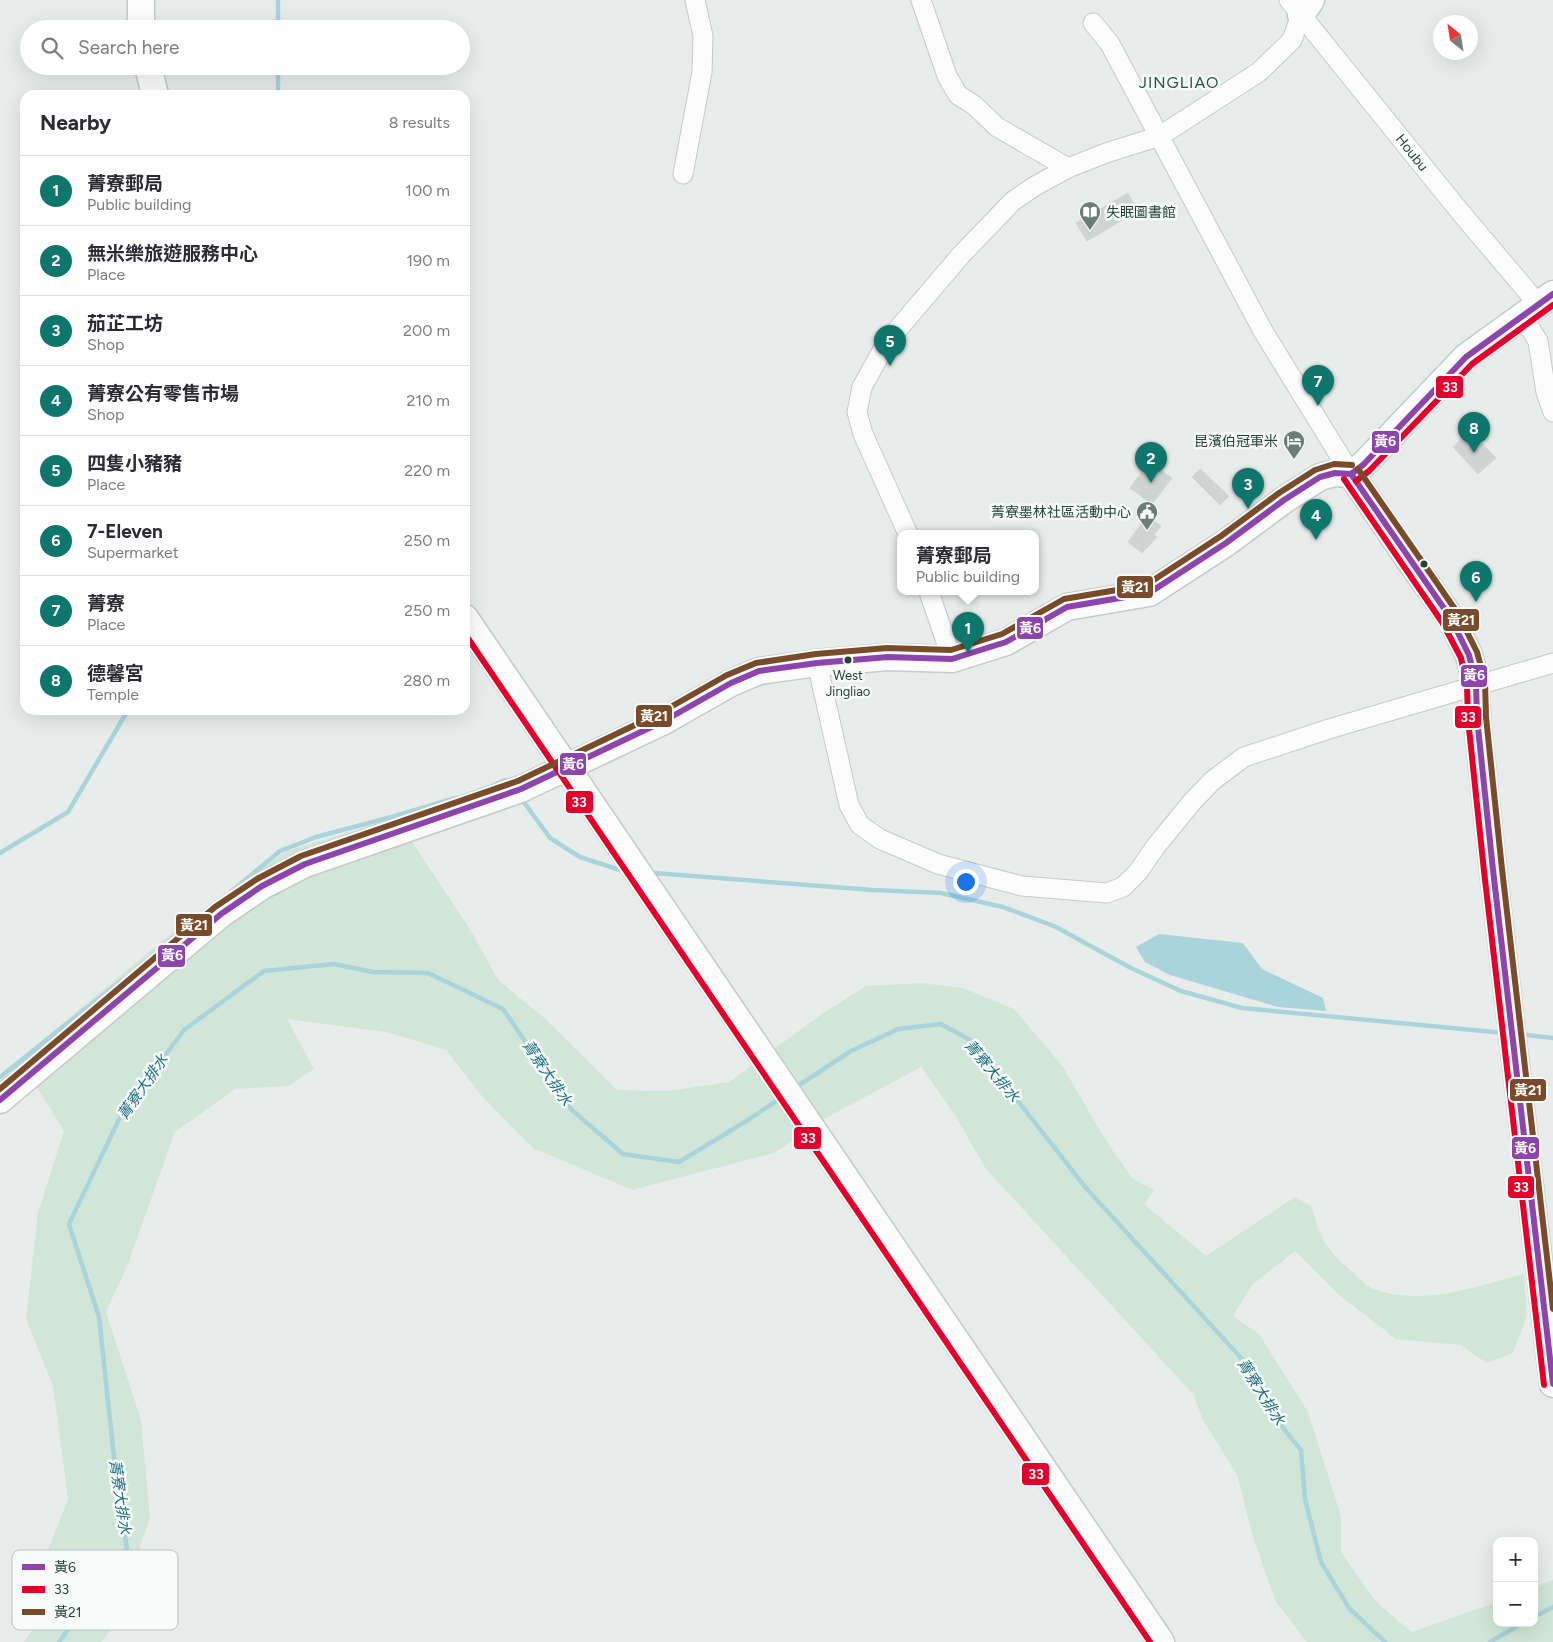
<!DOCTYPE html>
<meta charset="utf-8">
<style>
:root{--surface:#fff;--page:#f7f7f7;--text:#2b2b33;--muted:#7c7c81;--line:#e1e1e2;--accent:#0f766e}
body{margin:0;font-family:Figtree,"Noto Sans TC",sans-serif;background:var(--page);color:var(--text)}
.controls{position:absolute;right:15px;bottom:15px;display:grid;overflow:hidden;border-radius:10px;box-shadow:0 5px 20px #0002}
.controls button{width:45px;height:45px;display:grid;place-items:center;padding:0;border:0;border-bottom:1px solid var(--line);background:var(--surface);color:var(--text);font:25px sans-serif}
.compass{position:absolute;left:1433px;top:15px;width:45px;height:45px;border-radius:50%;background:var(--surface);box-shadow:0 5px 20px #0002;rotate:330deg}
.you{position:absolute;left:965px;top:881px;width:18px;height:18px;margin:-12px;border:4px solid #fff;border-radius:50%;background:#1a73e8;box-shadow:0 0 0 8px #1a73e833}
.badge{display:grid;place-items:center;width:32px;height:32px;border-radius:50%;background:var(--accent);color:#fff;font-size:16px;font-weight:700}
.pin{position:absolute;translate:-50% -41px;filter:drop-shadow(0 1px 2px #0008)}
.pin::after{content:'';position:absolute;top:26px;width:18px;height:15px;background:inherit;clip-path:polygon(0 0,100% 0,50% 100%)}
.popup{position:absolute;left:897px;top:530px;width:142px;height:65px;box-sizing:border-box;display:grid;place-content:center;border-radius:10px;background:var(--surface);filter:drop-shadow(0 1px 4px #0005);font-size:16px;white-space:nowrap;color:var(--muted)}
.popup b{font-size:19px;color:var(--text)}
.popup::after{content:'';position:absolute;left:50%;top:100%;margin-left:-10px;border:10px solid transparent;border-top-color:var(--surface)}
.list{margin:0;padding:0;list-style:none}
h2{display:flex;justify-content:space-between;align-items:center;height:65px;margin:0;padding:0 20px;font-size:21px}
h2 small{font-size:16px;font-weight:400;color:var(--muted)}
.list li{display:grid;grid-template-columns:32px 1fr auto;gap:15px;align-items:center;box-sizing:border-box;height:70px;padding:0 20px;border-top:1px solid var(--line)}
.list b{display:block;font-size:19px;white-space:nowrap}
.list p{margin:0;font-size:16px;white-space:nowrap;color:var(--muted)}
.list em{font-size:16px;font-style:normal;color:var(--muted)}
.icon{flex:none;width:28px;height:28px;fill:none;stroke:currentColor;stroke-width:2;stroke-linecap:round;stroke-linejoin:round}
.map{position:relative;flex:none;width:1553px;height:1642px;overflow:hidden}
.search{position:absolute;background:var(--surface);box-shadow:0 5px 20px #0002;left:20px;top:20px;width:450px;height:55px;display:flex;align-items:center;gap:12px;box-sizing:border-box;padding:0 18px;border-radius:28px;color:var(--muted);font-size:19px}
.panel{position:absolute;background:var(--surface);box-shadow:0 5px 20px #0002;left:20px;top:90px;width:450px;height:625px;border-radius:15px}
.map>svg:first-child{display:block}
</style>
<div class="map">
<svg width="1553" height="1642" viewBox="0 0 1553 1642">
<rect width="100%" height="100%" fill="#e8edeb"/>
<path fill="#d1e6d8" d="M396,818L473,934L498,980L542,1016L617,1090L668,1091L729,1082L822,1014L866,986L921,983L963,988L1014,1009L1063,1067L1106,1141L1133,1179L1155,1190L1144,1204L1206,1256L1295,1197L1311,1206C1320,1237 1326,1249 1350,1270C1357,1276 1366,1286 1374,1289C1424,1307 1476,1286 1524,1274L1527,1316L1513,1353L1487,1363L1460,1345L1396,1339L1338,1294L1295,1251L1252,1285L1233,1316L1259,1334L1308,1412L1341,1516V1552L1377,1603L1412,1632L1497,1602V1623H1534V1587L1553,1580V1642H1307L1276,1602L1253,1537L1237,1475L1203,1420L1193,1394L986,1169L955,1115L921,1067L826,1118L774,1153L632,1190L533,1148L481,1095L446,1050L386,1032L287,1019L314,1069L288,1086L235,1089L175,1132L128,1264L106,1312L141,1420L150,1518L111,1630L101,1642H24L34,1627L39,1572L68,1499L53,1386L26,1319L38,1213L64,1131L19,1059L188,920L286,851Z"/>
<path fill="#a9d4db" d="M1159,934L1243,943L1262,969L1323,998L1326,1011L1278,1007L1170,975L1145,962L1136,947Z"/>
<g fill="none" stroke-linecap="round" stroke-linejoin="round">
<g stroke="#a9d4db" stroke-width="4.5">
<path d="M278,0V29"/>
<path d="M278,66V95"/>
<path d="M494,785L505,780"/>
<path d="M523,801L550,838L580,857L620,870"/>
<path d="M0,853L68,812L128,710"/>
<path d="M654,873L873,890L941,893L1003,907L1054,926L1131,968L1181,991L1242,1008L1504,1033"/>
<path d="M232,891L280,851L316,837L395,816L456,798"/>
<path d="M1527,1035L1553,1038"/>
<path d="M0,1077L121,981"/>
<path d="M795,1088L851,1051L898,1029L941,1024L970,1040L1086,1188L1242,1359L1270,1412L1301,1450L1305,1499L1321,1562L1349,1608L1385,1642"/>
<path d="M1534,1617L1553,1607"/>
<path d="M59,1642L127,1548L118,1494L99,1317L69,1224L123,1111L184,1030L264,971L334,964L373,972L428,973L503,1009L572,1110L623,1154L679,1162L745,1122L781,1098"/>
<path d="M1490,1642L1523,1623"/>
</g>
</g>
<g fill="#cfd4d2" stroke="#d1d6d4">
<path d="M1128,193L1138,211L1087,241L1076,223Z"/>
<path d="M1470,431L1496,458L1478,474L1453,447Z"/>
<path d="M1149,462L1172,478L1152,504L1130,488Z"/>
<path d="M1200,469L1229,496L1220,505L1192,477Z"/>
<path d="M1147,516L1161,526L1154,535L1157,537L1142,553L1128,542Z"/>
</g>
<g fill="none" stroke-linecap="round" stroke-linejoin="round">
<g stroke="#c5cac8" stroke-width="21">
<g id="street">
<path d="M921,0L947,76L958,95L974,105L997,127L1068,168"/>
<path id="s1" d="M1289,0L1461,213L1538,304"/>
<path d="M1093,23L1110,44L1263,331L1351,474"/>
<path d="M683,174L702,72L703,36L695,0"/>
<path d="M1523,317L1538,341L1546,392L1553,412"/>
<path d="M908,534L863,434L857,412L862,387L887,342L961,255L1013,201L1035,186L1068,168L1106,153L1160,136L1259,72L1292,40L1301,15"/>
<path d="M929,592L952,659"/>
<path d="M817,663L849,805L860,825L880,839L938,864L1022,886L1107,893L1123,887L1138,872L1156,846L1192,802L1212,781L1244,757L1329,729L1553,663"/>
</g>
</g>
<g stroke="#c3cbc8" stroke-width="29">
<g id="secondary">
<path d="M1301,15L1311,0"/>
<path d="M141,29V0"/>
<path d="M148,66L155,95"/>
<path d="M1351,474L1405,554L1450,617L1469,655L1476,684L1477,718L1493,870L1553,1384"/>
<path d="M465,618L1161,1642"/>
<path d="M0,1100L221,914L262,886L305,864L521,789L664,721L731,683L759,671L817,663L888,657L952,659L1006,642L1067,607L1149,593L1226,543L1284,500L1320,477L1335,473L1351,474L1363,465L1466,357L1553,294"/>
</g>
</g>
<use href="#street" stroke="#fcfcfc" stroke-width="19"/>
<use href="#secondary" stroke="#fcfcfc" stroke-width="26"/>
<g stroke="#f7fbf9" stroke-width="10">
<g id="bus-1">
<path d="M1351,474L1450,617L1469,655L1476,684L1477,718L1493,870L1553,1384"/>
<path d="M0,1100L221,914L262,886L305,864L521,789L664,721L731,683L759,671L817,663L888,657L952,659L1006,642L1067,607L1149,593L1226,543L1284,500L1320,477L1335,473L1351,474L1363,465L1466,357L1553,294"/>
</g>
</g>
<g stroke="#f7fbf9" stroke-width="10">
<g id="bus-2">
<path d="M1344,479L1442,622L1461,658L1467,685L1468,719L1484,871L1544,1385"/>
<path d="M1356,481L1369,471L1472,364L1553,305"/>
<path d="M465,634L1150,1642"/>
</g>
</g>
<g stroke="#f7fbf9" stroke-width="10">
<g id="bus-3">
<path d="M1358,469L1457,612L1477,652L1485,682L1486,717L1502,869L1553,1309"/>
<path d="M0,1089L215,907L257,879L301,856L518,781L660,713L727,675L756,663L816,654L887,648L951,650L1002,634L1064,599L1146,585L1221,536L1279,493L1315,470L1334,464L1352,465"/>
</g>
</g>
<use href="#bus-1" stroke="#8e44ad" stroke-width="6"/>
<use href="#bus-2" stroke="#e4002b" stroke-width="6"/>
<use href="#bus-3" stroke="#7a4b2a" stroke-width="6"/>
</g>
<defs>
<g id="library-pin" transform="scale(1.125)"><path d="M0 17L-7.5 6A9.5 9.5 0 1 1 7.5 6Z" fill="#697e78" stroke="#f7fbf9"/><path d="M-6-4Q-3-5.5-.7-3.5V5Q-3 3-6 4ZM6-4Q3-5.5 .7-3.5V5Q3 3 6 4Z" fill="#fff"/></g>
<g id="hotel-pin" transform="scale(1.125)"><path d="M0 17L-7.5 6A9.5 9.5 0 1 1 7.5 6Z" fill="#697e78" stroke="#f7fbf9"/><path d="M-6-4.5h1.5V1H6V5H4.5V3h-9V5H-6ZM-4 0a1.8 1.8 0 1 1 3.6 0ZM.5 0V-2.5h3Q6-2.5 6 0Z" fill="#fff"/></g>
<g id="civic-pin" transform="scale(1.125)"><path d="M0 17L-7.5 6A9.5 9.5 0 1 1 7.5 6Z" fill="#697e78" stroke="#f7fbf9"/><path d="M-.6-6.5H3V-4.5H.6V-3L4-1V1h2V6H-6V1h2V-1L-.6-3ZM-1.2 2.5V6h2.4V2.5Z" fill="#fff"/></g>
</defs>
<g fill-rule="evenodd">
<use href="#library-pin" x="1090" y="212"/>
<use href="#hotel-pin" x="1294" y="441"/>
<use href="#civic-pin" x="1147" y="512"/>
</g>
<g fill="#24423a" stroke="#f7fbf9" stroke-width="2">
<circle cx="1424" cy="564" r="4.5"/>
<circle cx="848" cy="660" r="4.5"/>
</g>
<g text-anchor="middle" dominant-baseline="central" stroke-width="5" stroke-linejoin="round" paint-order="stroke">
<g font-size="13" fill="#24423a" stroke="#f7fbf9">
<text x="848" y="675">West<tspan x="848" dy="16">Jingliao</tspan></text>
</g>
<g font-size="14" fill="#24423a" stroke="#f7fbf9">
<text stroke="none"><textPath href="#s1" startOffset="196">Houbu</textPath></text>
</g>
<g font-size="14" fill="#24423a" stroke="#f7fbf9" text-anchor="end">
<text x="1106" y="212" text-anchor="start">失眠圖書館</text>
<text x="1278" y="441">昆濱伯冠軍米</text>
<text x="1131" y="512">菁寮墨林社區活動中心</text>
</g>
<g font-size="15" font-style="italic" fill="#1c6f80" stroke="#f7fbf9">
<text transform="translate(992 1071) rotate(50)">菁寮大排水</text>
<text transform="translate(547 1073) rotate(56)">菁寮大排水</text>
<text transform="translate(143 1087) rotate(-55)">菁寮大排水</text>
<text transform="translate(1261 1392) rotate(58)">菁寮大排水</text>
<text transform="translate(120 1497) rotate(82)">菁寮大排水</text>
</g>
<g font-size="16" letter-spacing="1" fill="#1f5548" stroke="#f7fbf9">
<text x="1179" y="82">JINGLIAO</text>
</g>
</g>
<rect x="12" y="1550" width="166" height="80" rx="8" fill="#f7fbf9" stroke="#b8c4c0" stroke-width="1"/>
<rect x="22" y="1564" width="23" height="6" fill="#8e44ad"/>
<rect x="22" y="1586" width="23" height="7" fill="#e4002b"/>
<rect x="22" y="1609" width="23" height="6" fill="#7a4b2a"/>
<g font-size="14" fill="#24423a">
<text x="54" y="1572">黃6</text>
<text x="54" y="1594">33</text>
<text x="54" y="1617">黃21</text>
</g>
<g stroke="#f7fbf9" stroke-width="2">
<rect x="1435" y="375" width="29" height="24" rx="5" fill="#e4002b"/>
<rect x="1371" y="430" width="29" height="24" rx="5" fill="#8e44ad"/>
<rect x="1116" y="575" width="38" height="24" rx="5" fill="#7a4b2a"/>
<rect x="1442" y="608" width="38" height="24" rx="5" fill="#7a4b2a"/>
<rect x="1016" y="616" width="28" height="24" rx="5" fill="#8e44ad"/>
<rect x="1460" y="664" width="28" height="24" rx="5" fill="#8e44ad"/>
<rect x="635" y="704" width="38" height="24" rx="5" fill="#7a4b2a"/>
<rect x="1454" y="705" width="28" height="24" rx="5" fill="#e4002b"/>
<rect x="559" y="752" width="28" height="24" rx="5" fill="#8e44ad"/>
<rect x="565" y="790" width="29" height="24" rx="5" fill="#e4002b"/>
<rect x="175" y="913" width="38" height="24" rx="5" fill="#7a4b2a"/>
<rect x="157" y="944" width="29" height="24" rx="5" fill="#8e44ad"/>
<rect x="1509" y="1078" width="38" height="24" rx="5" fill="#7a4b2a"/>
<rect x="793" y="1126" width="29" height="24" rx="5" fill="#e4002b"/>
<rect x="1511" y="1136" width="29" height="24" rx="5" fill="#8e44ad"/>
<rect x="1507" y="1175" width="28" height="24" rx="5" fill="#e4002b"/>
<rect x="1021" y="1462" width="29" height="24" rx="5" fill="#e4002b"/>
</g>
<g font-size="14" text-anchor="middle" font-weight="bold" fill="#fff">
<text x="1450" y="392">33</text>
<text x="1385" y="446">黃6</text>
<text x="1135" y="592">黃21</text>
<text x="1461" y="625">黃21</text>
<text x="1030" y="633">黃6</text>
<text x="1474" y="680">黃6</text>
<text x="654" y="721">黃21</text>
<text x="1468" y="722">33</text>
<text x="573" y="769">黃6</text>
<text x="579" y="807">33</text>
<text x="194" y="930">黃21</text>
<text x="172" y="960">黃6</text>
<text x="1528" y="1095">黃21</text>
<text x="808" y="1143">33</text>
<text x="1525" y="1153">黃6</text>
<text x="1521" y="1192">33</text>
<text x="1036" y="1479">33</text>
</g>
</svg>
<div class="controls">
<button>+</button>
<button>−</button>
</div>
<svg class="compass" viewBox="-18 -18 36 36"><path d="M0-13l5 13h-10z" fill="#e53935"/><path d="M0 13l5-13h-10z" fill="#7c7c81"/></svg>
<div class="you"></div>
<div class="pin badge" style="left:968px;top:653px">1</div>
<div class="popup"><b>菁寮郵局</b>Public building</div>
<div class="pin badge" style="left:1151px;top:483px">2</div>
<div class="pin badge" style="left:1248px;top:509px">3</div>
<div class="pin badge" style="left:1316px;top:540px">4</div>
<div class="pin badge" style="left:890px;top:366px">5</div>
<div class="pin badge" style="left:1476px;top:602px">6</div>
<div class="pin badge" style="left:1318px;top:406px">7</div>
<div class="pin badge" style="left:1474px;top:453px">8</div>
<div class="search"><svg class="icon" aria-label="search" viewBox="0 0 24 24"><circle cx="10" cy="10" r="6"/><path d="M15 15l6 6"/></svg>Search here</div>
<section class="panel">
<h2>Nearby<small>8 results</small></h2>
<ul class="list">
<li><span class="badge">1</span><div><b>菁寮郵局</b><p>Public building</p></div><em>100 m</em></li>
<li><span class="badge">2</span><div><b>無米樂旅遊服務中心</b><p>Place</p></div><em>190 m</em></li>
<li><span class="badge">3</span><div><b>茄芷工坊</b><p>Shop</p></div><em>200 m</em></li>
<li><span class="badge">4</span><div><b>菁寮公有零售市場</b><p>Shop</p></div><em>210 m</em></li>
<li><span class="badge">5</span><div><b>四隻小豬豬</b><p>Place</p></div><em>220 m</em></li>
<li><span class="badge">6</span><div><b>7-Eleven</b><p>Supermarket</p></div><em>250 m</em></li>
<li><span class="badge">7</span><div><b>菁寮</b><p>Place</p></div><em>250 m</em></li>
<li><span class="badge">8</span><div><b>德馨宮</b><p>Temple</p></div><em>280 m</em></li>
</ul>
</section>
</div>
